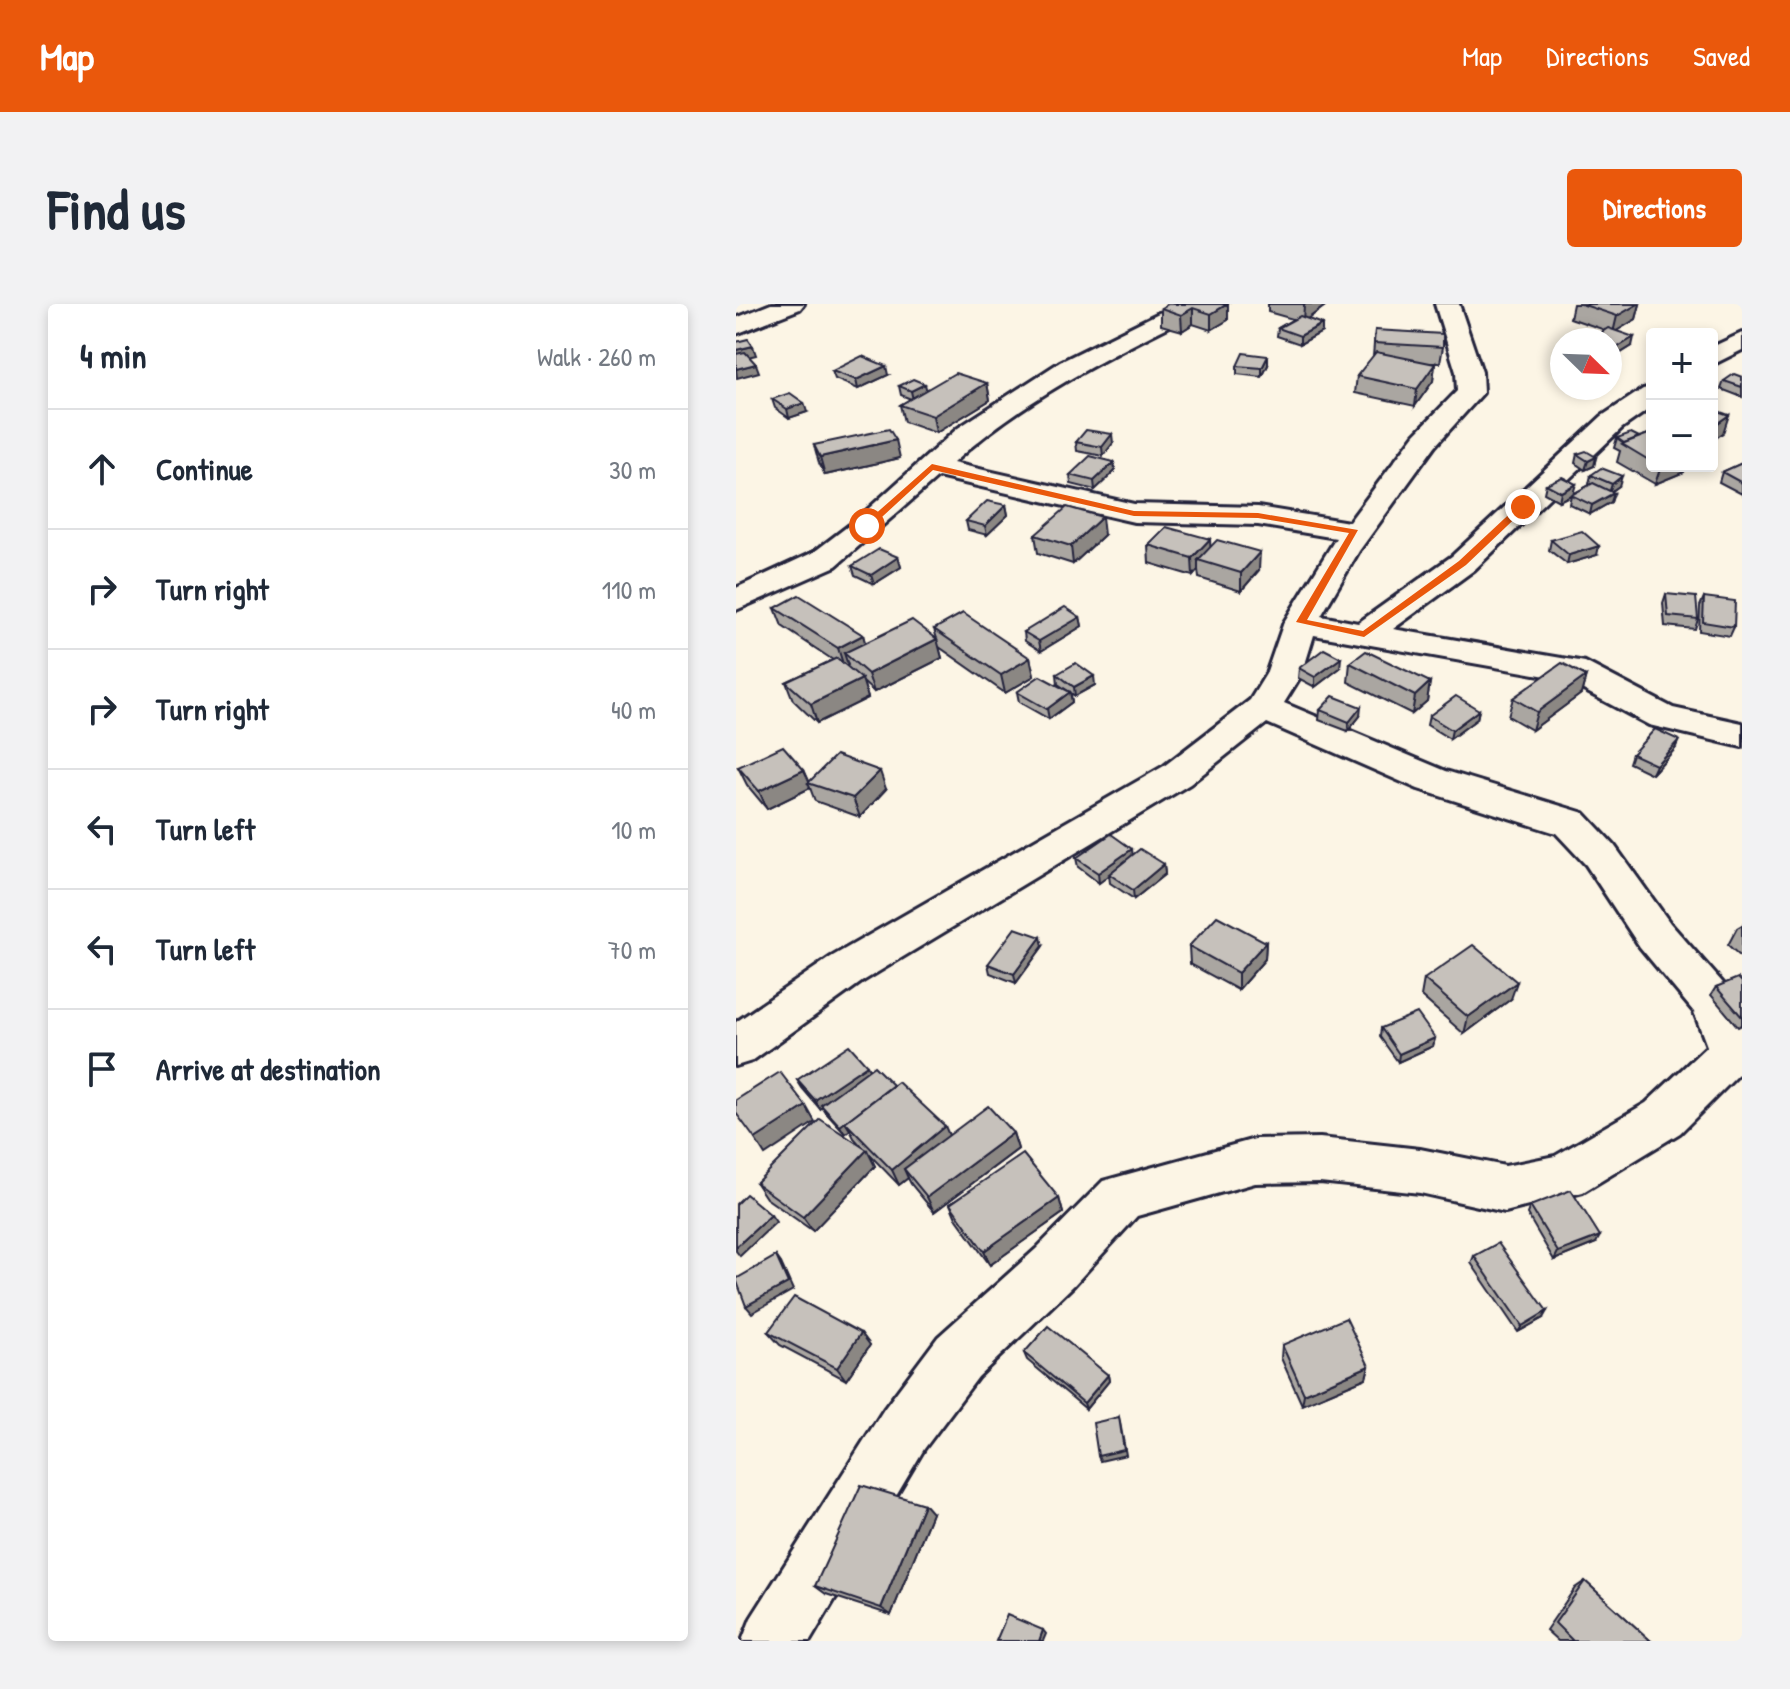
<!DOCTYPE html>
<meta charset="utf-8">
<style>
:root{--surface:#fff;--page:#f2f2f3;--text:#1f2937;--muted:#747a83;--line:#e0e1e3;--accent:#ea580c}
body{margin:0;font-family:"Patrick Hand",sans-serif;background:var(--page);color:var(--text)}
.controls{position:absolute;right:24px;top:24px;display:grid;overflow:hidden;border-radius:8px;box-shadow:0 4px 12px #0003}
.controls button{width:72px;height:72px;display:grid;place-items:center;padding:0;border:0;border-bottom:2px solid var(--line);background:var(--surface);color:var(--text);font:40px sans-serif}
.compass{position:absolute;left:814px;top:24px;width:72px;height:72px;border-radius:50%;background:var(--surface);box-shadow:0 4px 12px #0003;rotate:113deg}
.stop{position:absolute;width:24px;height:24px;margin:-18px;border:6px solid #ea580c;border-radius:50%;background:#fff}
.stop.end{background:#ea580c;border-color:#fff;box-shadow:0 2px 8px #0008}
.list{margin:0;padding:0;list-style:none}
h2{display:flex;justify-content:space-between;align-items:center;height:104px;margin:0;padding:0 32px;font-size:34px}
h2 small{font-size:26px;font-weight:400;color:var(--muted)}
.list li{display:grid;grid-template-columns:52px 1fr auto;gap:24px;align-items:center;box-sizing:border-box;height:120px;padding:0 32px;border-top:2px solid var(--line)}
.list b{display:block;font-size:30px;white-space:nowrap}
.list em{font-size:26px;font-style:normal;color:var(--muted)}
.icon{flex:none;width:44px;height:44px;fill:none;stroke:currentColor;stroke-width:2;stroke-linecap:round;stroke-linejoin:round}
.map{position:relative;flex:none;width:1006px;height:1337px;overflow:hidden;border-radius:8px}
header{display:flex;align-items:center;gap:48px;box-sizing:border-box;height:112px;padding:0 40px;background:var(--accent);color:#fff}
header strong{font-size:38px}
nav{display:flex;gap:44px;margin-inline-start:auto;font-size:28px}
.intro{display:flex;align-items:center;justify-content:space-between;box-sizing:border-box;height:192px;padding:0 48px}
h1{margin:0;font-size:56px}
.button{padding:20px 36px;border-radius:8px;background:var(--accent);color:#fff;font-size:28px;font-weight:700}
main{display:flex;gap:48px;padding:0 48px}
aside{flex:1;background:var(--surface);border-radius:8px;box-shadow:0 4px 12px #0003}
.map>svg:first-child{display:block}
</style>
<header>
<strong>Map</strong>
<nav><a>Map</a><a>Directions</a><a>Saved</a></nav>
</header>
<div class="intro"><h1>Find us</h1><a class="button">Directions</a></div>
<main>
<aside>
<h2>4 min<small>Walk · 260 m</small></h2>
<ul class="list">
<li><svg class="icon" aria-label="ahead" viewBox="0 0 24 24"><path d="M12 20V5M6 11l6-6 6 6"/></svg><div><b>Continue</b></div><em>30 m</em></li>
<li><svg class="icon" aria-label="right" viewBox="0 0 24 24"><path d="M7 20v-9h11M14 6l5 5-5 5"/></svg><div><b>Turn right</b></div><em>110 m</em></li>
<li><svg class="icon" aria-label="right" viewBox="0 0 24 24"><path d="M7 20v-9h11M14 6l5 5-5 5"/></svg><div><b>Turn right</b></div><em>40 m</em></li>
<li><svg class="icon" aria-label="left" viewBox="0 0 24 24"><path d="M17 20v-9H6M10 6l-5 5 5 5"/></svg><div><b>Turn left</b></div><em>10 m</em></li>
<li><svg class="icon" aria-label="left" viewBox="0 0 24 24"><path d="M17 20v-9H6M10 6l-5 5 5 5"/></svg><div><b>Turn left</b></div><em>70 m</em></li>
<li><svg class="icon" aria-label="arrive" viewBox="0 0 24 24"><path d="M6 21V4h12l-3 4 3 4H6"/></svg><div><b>Arrive at destination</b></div></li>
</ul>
</aside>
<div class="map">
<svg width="1006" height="1337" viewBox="0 0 1006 1337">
<rect width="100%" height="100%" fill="#fcf5e5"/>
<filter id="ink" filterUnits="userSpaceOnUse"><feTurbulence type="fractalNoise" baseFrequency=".0125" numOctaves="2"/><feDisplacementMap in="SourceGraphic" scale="16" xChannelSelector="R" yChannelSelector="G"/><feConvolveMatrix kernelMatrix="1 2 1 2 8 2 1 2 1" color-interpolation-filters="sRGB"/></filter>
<g filter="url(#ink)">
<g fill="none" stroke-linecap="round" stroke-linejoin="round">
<g stroke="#22223b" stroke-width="6">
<g id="street">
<path d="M35,0H68L64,5L0,30V14Z"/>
<path d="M441,0H472L468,5C380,49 290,92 217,159L398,200L522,203L613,218L679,130L721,87L720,68L699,0H723L746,68L747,89L699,142L623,247L585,312L622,319L716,252L866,112L907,85L916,83V103L886,124L738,266L657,325L849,358L937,404L1006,419V443L913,421L827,375L578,331L566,370L548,399L710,467L848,509L878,541L934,619L993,686L1006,715V772L1002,771L944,829L847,888L769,908L684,889L584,878L519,879L401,912L338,981L242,1073L188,1145L74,1337H6L15,1314L148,1105L202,1033L300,945L367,877L519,835L584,834L684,845L769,862L819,852L910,799L971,742L958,708L904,643L850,561L820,529L682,485L531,419L454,480L127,677L16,757L0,762V718L95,653L428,462L514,396L530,370L548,318L600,234L522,221L398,218L202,173L100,262L0,306V284L78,248L120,216L222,124L324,58Z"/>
<path d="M1006,29V46L976,61V43Z"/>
</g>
</g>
<use href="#street" fill="#fcf5e5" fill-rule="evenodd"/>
</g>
<g fill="#aaa6a1" stroke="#22223b" stroke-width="2">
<path d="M492,0V16L475,26L457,20L446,27L425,21V4Z"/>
<path d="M532,0H589V2L572,15L586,28L564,40L541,32L542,24L557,15L532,8Z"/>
<path d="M837,0H904L900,15L880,27L896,42L880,52L874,49V36H856L857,34L869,26L834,14Z"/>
<path d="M639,26L707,43L704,59H693L699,60L697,77L679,102L619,89L621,72L637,53Z"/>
<path d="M532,61L526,73L501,70V62Z"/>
<path d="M96,67L152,71L122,85L99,75Z"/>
<path d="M1006,73V93L985,85L988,77Z"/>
<path d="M251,79L254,96L200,129L168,118L164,101L175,95L165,91L163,82L190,86Z"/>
<path d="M36,95L71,108L53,114L39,104Z"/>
<path d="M916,129V162H950L948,168L919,180L881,158L884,147L878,144L881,134L903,133Z"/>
<path d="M340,138L377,139L367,152L341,147Z"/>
<path d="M78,141L164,154L89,171L83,159Z"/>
<path d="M841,150L860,153L858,162L849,166L839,159Z"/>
<path d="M378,158L379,167L359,186L335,180L334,171Z"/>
<path d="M1006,159V190L983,178L986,168Z"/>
<path d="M855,171L883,182L875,188L878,189L875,198L854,210L833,200L835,191L823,197L808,189L810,180L837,190L854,181L853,180Z"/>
<path d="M270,201L272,211L251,231L232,226L230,217Z"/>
<path d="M299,231H368L337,260L302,249Z"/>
<path d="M474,235V243L523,266L505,287L463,274L462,266L457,272L413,259L412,241Z"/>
<path d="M815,236L861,251L831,260L813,246Z"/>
<path d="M162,253L165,263L138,280L119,271L116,262Z"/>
<path d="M930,290L962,315L959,325L929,322L927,299Z"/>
<path d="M968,293L998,323L994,332L963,327L964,302Z"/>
<path d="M39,304L127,331L129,339L201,335L198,325L294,354L298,372L269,389L203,343L206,354L138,388L127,378L132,394L81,419L57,396L50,378L97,356L46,322Z"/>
<path d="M344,313L346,322L305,347L289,337L288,328Z"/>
<path d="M614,359L694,378L691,397L676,410L612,378Z"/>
<path d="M563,364H604L579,383L562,374Z"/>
<path d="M321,370L359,381L339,392L335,389L336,398L313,415L283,398L281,388L332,387L322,380Z"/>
<path d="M850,372L845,390L796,426L772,412L777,394Z"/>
<path d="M584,406L624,412L612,427L583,416Z"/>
<path d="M743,406L741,415L714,435L691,421L693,412Z"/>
<path d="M939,445L916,470L893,459L896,450Z"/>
<path d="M2,463L68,466L73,478L150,485L124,513L79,497L74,484L31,505L11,481Z"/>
<path d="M397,551L428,560L429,570L398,595L374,579L373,571L363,579L342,563L340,554Z"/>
<path d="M1006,621V654L992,641L1001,624Z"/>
<path d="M530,638L529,655L502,686L454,660L453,642Z"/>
<path d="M307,642L280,679L254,669L252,660Z"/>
<path d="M688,675L775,695L728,730L685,692Z"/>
<path d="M1006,678V721L1002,723L975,691L980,683Z"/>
<path d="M645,724L699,734L697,742L662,758L644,733Z"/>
<path d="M134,766L157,781L213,831L277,829L282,845L198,908L175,880L172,874L163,881L133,850L139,862L77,927L30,894L20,879L127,844L118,834L114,826L109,830L90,809L86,803L84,805L66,784L61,776Z"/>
<path d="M323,894L327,909L254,961L220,914L214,900Z"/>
<path d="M794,902L860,939L818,956L791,910Z"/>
<path d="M738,952L807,1014L782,1028L735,959Z"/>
<path d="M32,1028L125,1029L134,1041L110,1076L44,1041Z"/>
<path d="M546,1041L633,1062L630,1074L566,1101L545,1054Z"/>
<path d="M288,1049L372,1071L373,1077L350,1105L291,1056Z"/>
<path d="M196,1209L155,1311L90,1290L79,1282Z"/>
<path d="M849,1277L915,1337H822L810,1326L839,1284Z"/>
</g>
<g fill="#8b8783" stroke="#22223b" stroke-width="2">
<path d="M492,0V16L475,26V10Z"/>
<path d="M570,0H589V2L567,18L568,1Z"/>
<path d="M902,0H904L900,15L877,29L881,12Z"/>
<path d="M457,4V20L446,27L445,11Z"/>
<path d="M586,20V28L564,40V32Z"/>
<path d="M898,33L896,42L880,52L882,43Z"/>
<path d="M17,42L20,51L0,56V46Z"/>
<path d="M532,52V61L526,73V64Z"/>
<path d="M20,60L23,68L1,74L0,65Z"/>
<path d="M699,60L697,77L679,102L681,85Z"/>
<path d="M150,62L152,71L122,85L120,76Z"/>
<path d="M251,79L254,96L200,129L197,112Z"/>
<path d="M189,80L191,88L177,96L175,87Z"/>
<path d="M68,99L71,108L53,114L51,105Z"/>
<path d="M993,111L987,129L976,137V123Z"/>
<path d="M376,130L377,139L367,152L366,143Z"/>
<path d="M160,136L164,154L89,171L84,153Z"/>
<path d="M860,153L858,162L849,166L852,157Z"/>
<path d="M378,158L379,167L359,186L358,177Z"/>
<path d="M925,162H950L948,168L919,180Z"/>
<path d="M886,172L883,182L873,189L876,180Z"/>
<path d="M840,180L837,190L823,197L825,188Z"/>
<path d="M878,189L875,198L854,210L856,201Z"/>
<path d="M270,201L272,211L251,231L249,222Z"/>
<path d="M366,213L368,231L337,260L335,242Z"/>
<path d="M474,235L475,253L462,256V266L457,272L456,254Z"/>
<path d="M863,242L861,251L831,260L833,251Z"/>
<path d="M524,248L523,266L505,287V269Z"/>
<path d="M162,253L165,263L138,280L135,271Z"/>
<path d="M344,313L346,322L305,347L303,337Z"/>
<path d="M127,331L132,349H108L112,361L108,363L102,344Z"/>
<path d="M201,335L206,354L138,388L132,370Z"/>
<path d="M294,354L298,372L269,389L265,371Z"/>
<path d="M605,354L604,364L579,383V373Z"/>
<path d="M358,372L359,381L339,392L338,383Z"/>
<path d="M850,372L845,390L796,426L801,408Z"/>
<path d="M126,375L132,394L81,419L75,400Z"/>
<path d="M694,378L691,397L676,410L679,392Z"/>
<path d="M334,388L336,398L313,415L311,405Z"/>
<path d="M625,403L624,412L612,427L613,418Z"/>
<path d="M743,406L741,415L714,435L716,426Z"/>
<path d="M943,436L939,445L916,470L920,461Z"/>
<path d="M68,466L74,479H72L74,484L31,505L23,487Z"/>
<path d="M144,467L150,485L124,513L117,494Z"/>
<path d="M396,545L397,554L363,579L362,569Z"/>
<path d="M428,560L429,570L398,595L397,586Z"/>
<path d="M305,633L307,642L280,679L278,670Z"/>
<path d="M530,638L529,655L502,686V669Z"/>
<path d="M781,678L775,695L728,730L732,713Z"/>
<path d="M699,734L697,742L662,758L663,750Z"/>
<path d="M131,761L135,769L84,805L79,796Z"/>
<path d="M70,802L79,818L29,851L19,835Z"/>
<path d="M109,818L114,826L109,830L104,822Z"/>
<path d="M209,822L216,838L168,865L172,874L163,881L156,866Z"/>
<path d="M277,829L282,845L198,908L191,893Z"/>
<path d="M131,846L139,862L77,927L67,913Z"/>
<path d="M323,894L327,909L254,961L248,947Z"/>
<path d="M35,911L40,918L4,952L0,947V943Z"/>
<path d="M864,932L860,939L818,956L822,948Z"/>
<path d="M40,952L45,959L57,986L16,1009L10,1002Z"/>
<path d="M811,1007L807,1014L782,1028L786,1022Z"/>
<path d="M125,1029L134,1041L110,1076L101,1064Z"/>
<path d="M633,1062L630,1074L566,1101L568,1090Z"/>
<path d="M372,1071L373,1077L350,1105L348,1099Z"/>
<path d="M383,1113L390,1151L364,1157L362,1152Z"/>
<path d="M188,1200L196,1209L155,1311L145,1304Z"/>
<path d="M307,1326L310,1330L307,1337H303Z"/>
</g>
<g fill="#c6c1bb" stroke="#22223b" stroke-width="2">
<path d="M432,0H491L475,10L457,4L445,11L425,4Z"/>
<path d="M845,0H902L881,12Z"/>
<path d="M564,12L586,20L564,32L542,24Z"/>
<path d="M872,24L898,33L882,43L874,40V36H863L857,34Z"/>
<path d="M639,26L707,30V43L638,39Z"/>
<path d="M12,35L17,42L0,46V38Z"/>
<path d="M9,48L20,60L0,65V50Z"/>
<path d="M640,48L699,60L681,85L621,72Z"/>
<path d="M507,49L532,52L526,64L501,62Z"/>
<path d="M126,52L150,62L120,76L96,67Z"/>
<path d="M219,69L251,79L197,112L164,101Z"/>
<path d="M998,70L1006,73V83L988,77Z"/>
<path d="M177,75L189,80L175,87L163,82Z"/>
<path d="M54,89L68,99L51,105L36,95Z"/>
<path d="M976,105L993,111L976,123Z"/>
<path d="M153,125L160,136L84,153L78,141Z"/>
<path d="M350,126L376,130L366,143L340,138Z"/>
<path d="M895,129L903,133L888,139L881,134Z"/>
<path d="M915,129L916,158L886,140Z"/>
<path d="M850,147L860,153L852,157L841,150Z"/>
<path d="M354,152L378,158L358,177L334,171Z"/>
<path d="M1006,159V179L986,168Z"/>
<path d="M865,164L886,172L876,180L855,171Z"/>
<path d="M826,173L840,180L825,188L810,180Z"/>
<path d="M857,179L878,189L856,201L835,191Z"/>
<path d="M251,197L270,201L249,222L230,217Z"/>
<path d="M331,203L366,213L335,242L299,231Z"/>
<path d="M430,223L474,235L456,254L412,241Z"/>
<path d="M846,227L863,242L833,251L815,236Z"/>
<path d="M481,236L524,248L505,269L462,256Z"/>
<path d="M143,245L162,253L135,271L116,262Z"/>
<path d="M930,290L960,293L962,315L932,312Z"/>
<path d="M63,291L127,331L102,344L39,304Z"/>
<path d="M968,293L999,297L998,323L967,318Z"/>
<path d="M329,303L344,313L303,337L288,328Z"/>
<path d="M227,309L294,354L265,371L198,325Z"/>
<path d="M176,316L201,335L132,370L108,349Z"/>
<path d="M588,345L605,354L579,373L563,364Z"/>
<path d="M630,347L694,378L679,392L614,359Z"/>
<path d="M101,354L126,375L75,400L50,378Z"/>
<path d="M340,359L358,372L338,383L321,370Z"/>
<path d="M826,359L850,372L801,408L777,394Z"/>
<path d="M304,372L334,388L311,405L281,388Z"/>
<path d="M597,392L625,403L613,418L584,406Z"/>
<path d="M720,392L743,406L716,426L693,412Z"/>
<path d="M919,425L943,436L920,461L896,450Z"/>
<path d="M47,442L68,466L23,487L2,463Z"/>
<path d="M100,451L144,467L117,494L72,479Z"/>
<path d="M375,530L396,545L362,569L340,554Z"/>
<path d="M404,545L428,560L397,586L373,570Z"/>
<path d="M481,612L530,638L502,669L453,642Z"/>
<path d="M279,624L305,633L278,670L252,660Z"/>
<path d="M737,641L781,678L732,713L688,675Z"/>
<path d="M1002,674L1006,678V713L980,683Z"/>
<path d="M681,709L699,734L663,750L645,724Z"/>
<path d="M113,741L131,761L79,796L61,776Z"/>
<path d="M138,762L157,781L104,822L85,801Z"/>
<path d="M44,768L70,802L19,835L0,809V796Z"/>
<path d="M162,778L209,822L156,866L109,818Z"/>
<path d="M252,802L277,829L191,893L168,865Z"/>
<path d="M84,815L131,846L67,913L20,879Z"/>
<path d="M287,850L323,894L248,947L214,900Z"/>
<path d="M835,886L864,932L822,948L794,902Z"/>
<path d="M10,890L35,911L0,943V900Z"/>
<path d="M762,939L811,1007L786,1022L738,952Z"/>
<path d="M40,952L52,979L10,1002L0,975Z"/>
<path d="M58,993L125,1029L101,1064L32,1028Z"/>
<path d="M610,1014L633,1062L568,1090L546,1041Z"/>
<path d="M312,1022L372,1071L348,1099L288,1049Z"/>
<path d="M383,1113L388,1146L362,1152L357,1119Z"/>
<path d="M125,1181L188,1200L145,1304L79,1282Z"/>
<path d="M849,1277L915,1337H837L819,1319Z"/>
<path d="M271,1311L307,1326L303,1337H260Z"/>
</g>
</g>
<path fill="#ea580c" d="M196,160L398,207L522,209L622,226L571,316L627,327L723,257L783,201L791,203L730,261L628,333L560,318L613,229L522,214L398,212L197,166L134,224H128V220Z"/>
</svg>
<div class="controls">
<button>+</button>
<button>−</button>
</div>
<svg class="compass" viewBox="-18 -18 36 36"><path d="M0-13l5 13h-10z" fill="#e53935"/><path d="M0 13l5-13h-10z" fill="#747a83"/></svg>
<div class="stop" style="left:131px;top:222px"></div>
<div class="stop end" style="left:787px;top:203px"></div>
</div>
</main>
